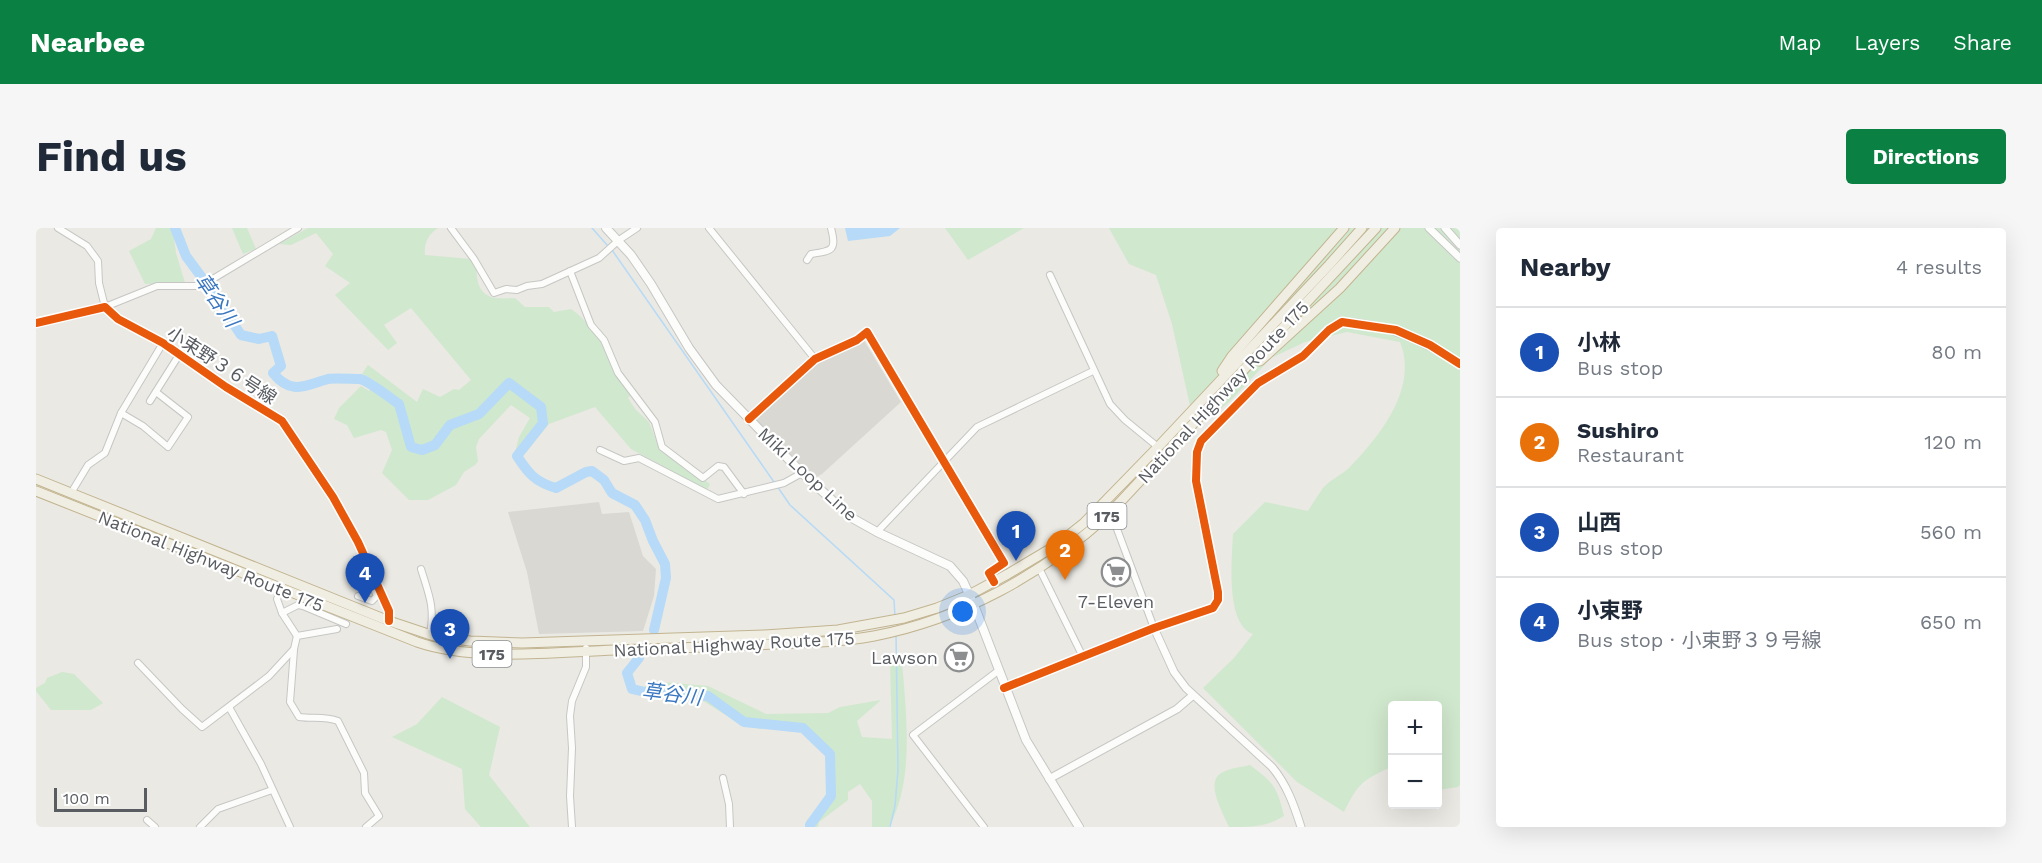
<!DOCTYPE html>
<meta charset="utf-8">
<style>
:root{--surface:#fff;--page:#f6f6f7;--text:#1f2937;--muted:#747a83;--line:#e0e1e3;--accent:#0b8043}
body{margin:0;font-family:"Work Sans","Noto Sans JP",sans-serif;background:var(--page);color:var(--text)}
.controls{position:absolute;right:18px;bottom:18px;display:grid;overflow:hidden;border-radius:6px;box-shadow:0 6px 24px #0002}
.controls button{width:54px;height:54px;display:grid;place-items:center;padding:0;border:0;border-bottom:2px solid var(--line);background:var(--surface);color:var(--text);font:30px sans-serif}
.scale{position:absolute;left:18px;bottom:15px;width:93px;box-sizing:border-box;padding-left:6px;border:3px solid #595d62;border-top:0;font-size:16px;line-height:21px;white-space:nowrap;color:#595d62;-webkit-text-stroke:4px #fff;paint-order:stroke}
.you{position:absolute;left:927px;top:384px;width:21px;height:21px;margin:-15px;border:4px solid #fff;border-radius:50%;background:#1a73e8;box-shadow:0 0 0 9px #1a73e833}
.badge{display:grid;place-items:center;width:39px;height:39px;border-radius:50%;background:var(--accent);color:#fff;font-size:20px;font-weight:700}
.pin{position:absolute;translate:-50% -50px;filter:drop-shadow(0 2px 3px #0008)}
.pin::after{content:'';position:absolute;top:32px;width:21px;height:18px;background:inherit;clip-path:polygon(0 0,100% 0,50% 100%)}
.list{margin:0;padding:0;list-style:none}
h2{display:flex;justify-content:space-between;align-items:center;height:78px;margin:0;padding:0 24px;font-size:26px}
h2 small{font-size:20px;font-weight:400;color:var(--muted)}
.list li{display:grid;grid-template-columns:39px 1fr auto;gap:18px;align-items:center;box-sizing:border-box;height:90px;padding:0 24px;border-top:2px solid var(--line)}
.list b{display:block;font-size:22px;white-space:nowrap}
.list p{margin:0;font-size:20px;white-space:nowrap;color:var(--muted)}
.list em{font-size:20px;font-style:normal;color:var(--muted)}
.map{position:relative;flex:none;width:1424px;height:599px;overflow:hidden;border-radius:6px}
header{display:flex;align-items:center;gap:36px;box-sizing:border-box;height:84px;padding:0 30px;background:var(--accent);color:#fff}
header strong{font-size:28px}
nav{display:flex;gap:33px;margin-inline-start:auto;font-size:21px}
.intro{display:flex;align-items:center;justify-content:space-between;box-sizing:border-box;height:144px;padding:0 36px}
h1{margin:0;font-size:42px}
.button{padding:15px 27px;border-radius:6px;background:var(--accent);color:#fff;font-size:21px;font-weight:700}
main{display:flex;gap:36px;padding:0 36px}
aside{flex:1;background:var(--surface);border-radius:6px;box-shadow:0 6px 24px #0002}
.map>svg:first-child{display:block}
</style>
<header>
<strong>Nearbee</strong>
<nav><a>Map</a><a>Layers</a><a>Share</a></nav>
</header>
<div class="intro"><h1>Find us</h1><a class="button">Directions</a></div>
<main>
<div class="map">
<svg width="1424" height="599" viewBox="0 0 1424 599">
<rect width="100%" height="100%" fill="#eae9e3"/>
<g fill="#d9d8d3">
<path d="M826,109L865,174L786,246L779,250L718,191L774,137Z"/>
<path d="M563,274L566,286L593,284L607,328L620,341L618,368L607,403L503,406L491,344L472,284Z"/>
</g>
<g fill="#d0e8ce">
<path d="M120,0H142L137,3L140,25L149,55L109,56L93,23L115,11Z"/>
<path d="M196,0H211L220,21L207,26Z"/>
<path d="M272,0H402C392,7 388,14 389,27L435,31C440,37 440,40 441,49C444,72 460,71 479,70L489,79H513L518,84L535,81C565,102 578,137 594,168L592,170L599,181L613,194L622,217L674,256L671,262L595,221L559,179L513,196L481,235L478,229L483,209L494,190L475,177L443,211L440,219L442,233L439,237L428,244L420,257L392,272H373L346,245L356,222L350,204L345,202L318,210L311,197L298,191L303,180L325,158L333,163L340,153L326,146L332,137L381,174L387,161L404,169L418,161L423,162L435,152L375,80L348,97L361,115L352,122L299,67L314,55L289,38L297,26L280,5L255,17L243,16Z"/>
<path d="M909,0H988L932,32Z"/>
<path d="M1073,0H1424V557L1422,559L1402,562V478H1356V543L1353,540C1325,553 1322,556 1308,584L1261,554L1167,460L1198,430L1217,406C1189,396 1196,331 1197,306L1229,274L1272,283C1277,275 1282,267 1287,260C1294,252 1305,247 1313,240C1343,209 1383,160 1364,114L1311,104L1269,114L1235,130L1194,173L1171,192L1158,196L1136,96L1120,47L1093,36Z"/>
<path d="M854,431L866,433C870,486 879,551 853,599H836V573L824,556L812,564V572L783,594L782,599H770L771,592L794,575L798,557V532L763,497L745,493L724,501L704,496L661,469L648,474L609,466L607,460L615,453L672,458L730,486L792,485L804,479L845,472L821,493L826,509L856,511Z"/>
<path d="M26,444L38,446L67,475L55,482H15L0,463V460L9,455L11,450Z"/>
<path d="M406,469L464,499L453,547L494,599H445L429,581L426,541L356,509L381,496Z"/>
<path d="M1214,537C1238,555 1241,559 1248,588C1230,599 1215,599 1193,599C1188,586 1167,553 1187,544C1195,540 1206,539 1214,537Z"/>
</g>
<path fill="#b6daf7" d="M809,0H864L854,8L812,13Z"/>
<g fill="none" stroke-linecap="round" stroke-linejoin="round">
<g stroke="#b6daf7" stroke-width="1.5">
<path d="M556,0L572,18"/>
<path d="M576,22L738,254"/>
<path d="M741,258L754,277L858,372L859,389"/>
<path d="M854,599L859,578L862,542L860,406"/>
</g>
<g stroke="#b6daf7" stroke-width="10">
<path d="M139,0L150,28L175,62L205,107L223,111L236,108L245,138L237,145C256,168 269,157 292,151C297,150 317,151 324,151C333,153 354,170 363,176L375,219L386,222L399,217L414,197L443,186L473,155L505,179L507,195L481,228C492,245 499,254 520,260L550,244L556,243L568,252L576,265L599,277L609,292L617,313L629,336L630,350L618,402"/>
<path d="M603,430L591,445L596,461L609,464L672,468L708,494L767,500L794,526L795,568L774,597V599"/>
</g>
<g stroke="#c6c7c5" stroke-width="8">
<g id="minor">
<path d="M22,0L51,18L62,33L63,55L69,79L121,58H165L262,0"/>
<path d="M415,0L438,31L458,65L470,61L481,62L491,58L506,56L563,30L583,12L601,0"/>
<path d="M673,0L779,131"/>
<path d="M771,32L775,26C796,23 801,23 795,0"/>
<path d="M534,43L555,97L568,112L582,145L619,194L626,219L667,250L682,238L688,239L708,266"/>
<path d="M1014,47L1074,176L1089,192L1122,219"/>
<path d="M0,95L69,79L82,91L127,115L190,159L246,193L297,269L322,314L353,383V393"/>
<path d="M114,173L143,127"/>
<path d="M85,185L107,198L132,219L152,189L120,164"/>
<path d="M713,191L779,131L821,112L831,104L968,335L953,345L958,354"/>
<path d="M564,222L588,233L603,230L682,271L748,255L766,245"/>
<path d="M35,265L52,237L69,225L85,185L127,115"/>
<path d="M841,304L941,199L1057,143"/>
<path d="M1003,340L1047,429"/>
<path d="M385,341C393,367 399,379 394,406"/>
<path d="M246,357L241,371L246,385L262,377L267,378L310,396"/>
<path d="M322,368L336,373L341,368L335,354L338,349"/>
<path d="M246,385L261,408"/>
<path d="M258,422L254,474L263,489C276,491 289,488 302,493L328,545L329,565L343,588L330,599"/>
<path d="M102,435L146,481L166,499L233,448L258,421L261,408L301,401"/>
<path d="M968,460L1118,400L1078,293L1065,277"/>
<path d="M193,479L225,536L254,599"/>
<path d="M687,550L693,576L694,599"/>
<path d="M111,592L119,599"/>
<path d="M164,599L182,581L236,562"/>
<path d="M536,599L534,568L536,520L534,488L536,473L550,439V420"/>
<path d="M948,599L877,507L962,443"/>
</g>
</g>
<g stroke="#c6c7c5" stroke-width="9">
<g id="tertiary">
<path d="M1393,0L1424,30"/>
<path d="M1409,0L1424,17"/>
<path d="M1013,551L1141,481L1156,468"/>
<path d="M1265,599C1258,577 1251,557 1236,539L1150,460L1138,444L1118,400L1177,380L1182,372C1179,324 1149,257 1165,213L1222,155L1267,128L1293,102L1306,94C1350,95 1388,113 1424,136"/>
</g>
</g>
<g stroke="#c6c7c5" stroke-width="10">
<path id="secondary" d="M570,0L595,27L615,56L653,120L680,157L766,245L816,290L841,304L914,338L927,353L938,377L990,512L1043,599"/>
</g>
<g stroke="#c2b490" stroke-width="11">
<g id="trunk">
<path d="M1224,133L1304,60L1359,0"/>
<path d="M1186,143L1196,128L1308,0"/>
<path d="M0,251L353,393L398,408L434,413L486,415L729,407L802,402L868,390L901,380L933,367L972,346L1019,318L1048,295L1122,219L1293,37L1326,0"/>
<path d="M0,263L381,414C439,434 518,424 579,422C632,420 685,419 738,416C771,415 805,414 838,408C926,391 1007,346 1073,286L1340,0"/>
</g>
</g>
<use href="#minor" stroke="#fcfcfb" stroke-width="6"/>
<use href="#tertiary" stroke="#fcfcfb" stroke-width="7"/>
<use href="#secondary" stroke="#fcfcfb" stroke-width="8"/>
<use href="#trunk" stroke="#f0eee3" stroke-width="9"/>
<g stroke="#fff" stroke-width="11">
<g id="cycleway">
<path d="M0,95L69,79L82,91L127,115L190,159L246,193L297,269L322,314L353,383V393"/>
<path d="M713,191L779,131L821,112L831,104L968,335L953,345L958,354"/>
<path d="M968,460L1118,400L1177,380L1182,372V364L1160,253L1161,224L1165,213L1222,155L1267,128L1293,102L1306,94L1360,102L1394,117L1424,136"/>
</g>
</g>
<use href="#cycleway" stroke="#e8590c" stroke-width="8"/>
</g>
<defs>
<g id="supermarket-ring" transform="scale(1.5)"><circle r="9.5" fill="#fff" stroke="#8c8e8f" stroke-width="1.5"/><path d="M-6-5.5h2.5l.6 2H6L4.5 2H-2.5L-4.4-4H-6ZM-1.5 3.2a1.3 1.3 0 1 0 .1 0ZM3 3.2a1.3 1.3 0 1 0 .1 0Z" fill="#8c8e8f"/></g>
</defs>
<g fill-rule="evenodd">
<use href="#supermarket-ring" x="1080" y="344"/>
<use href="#supermarket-ring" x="923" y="429"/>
</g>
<g text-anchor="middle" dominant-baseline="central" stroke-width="4.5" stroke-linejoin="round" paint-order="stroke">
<g fill="#fff" stroke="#8b8e91" stroke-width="1.5">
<rect x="1051.5" y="275" width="39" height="26" rx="4.5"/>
<rect x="436.5" y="413" width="39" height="26" rx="4.5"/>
</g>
<g font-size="16" font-weight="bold" fill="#595d62">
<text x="1071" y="288">175</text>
<text x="456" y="426">175</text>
</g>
<g font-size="18" fill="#595d62" stroke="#fff">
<text transform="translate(186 137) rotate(33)">小束野３６号線</text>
<text transform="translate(1187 164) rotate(-47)">National Highway Route 175</text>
<text transform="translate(772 246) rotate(43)">Miki Loop Line</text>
<text transform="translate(175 333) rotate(22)">National Highway Route 175</text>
<text transform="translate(698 416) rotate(-3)">National Highway Route 175</text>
</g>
<g font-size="18" fill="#595d62" stroke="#fff">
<text x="1080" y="373">7-Eleven</text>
<text x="902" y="429" text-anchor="end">Lawson</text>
</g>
<g font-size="20" font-style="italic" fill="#3977c0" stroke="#fff">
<text transform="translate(181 72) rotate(55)">草谷川</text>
<text transform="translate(636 466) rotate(7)">草谷川</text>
</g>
</g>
</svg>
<div class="controls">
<button>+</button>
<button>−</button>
</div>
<div class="scale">100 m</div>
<div class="you"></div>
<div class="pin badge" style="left:980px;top:333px;background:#1a4fb4">1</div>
<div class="pin badge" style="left:1029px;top:352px;background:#e8710a">2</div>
<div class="pin badge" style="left:414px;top:431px;background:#1a4fb4">3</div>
<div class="pin badge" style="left:329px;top:375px;background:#1a4fb4">4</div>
</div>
<aside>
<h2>Nearby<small>4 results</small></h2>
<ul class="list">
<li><span class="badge" style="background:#1a4fb4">1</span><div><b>小林</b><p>Bus stop</p></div><em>80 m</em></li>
<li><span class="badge" style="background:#e8710a">2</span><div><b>Sushiro</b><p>Restaurant</p></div><em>120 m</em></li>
<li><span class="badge" style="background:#1a4fb4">3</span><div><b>山西</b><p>Bus stop</p></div><em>560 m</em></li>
<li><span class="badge" style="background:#1a4fb4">4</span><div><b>小束野</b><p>Bus stop · 小束野３９号線</p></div><em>650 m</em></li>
</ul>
</aside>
</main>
